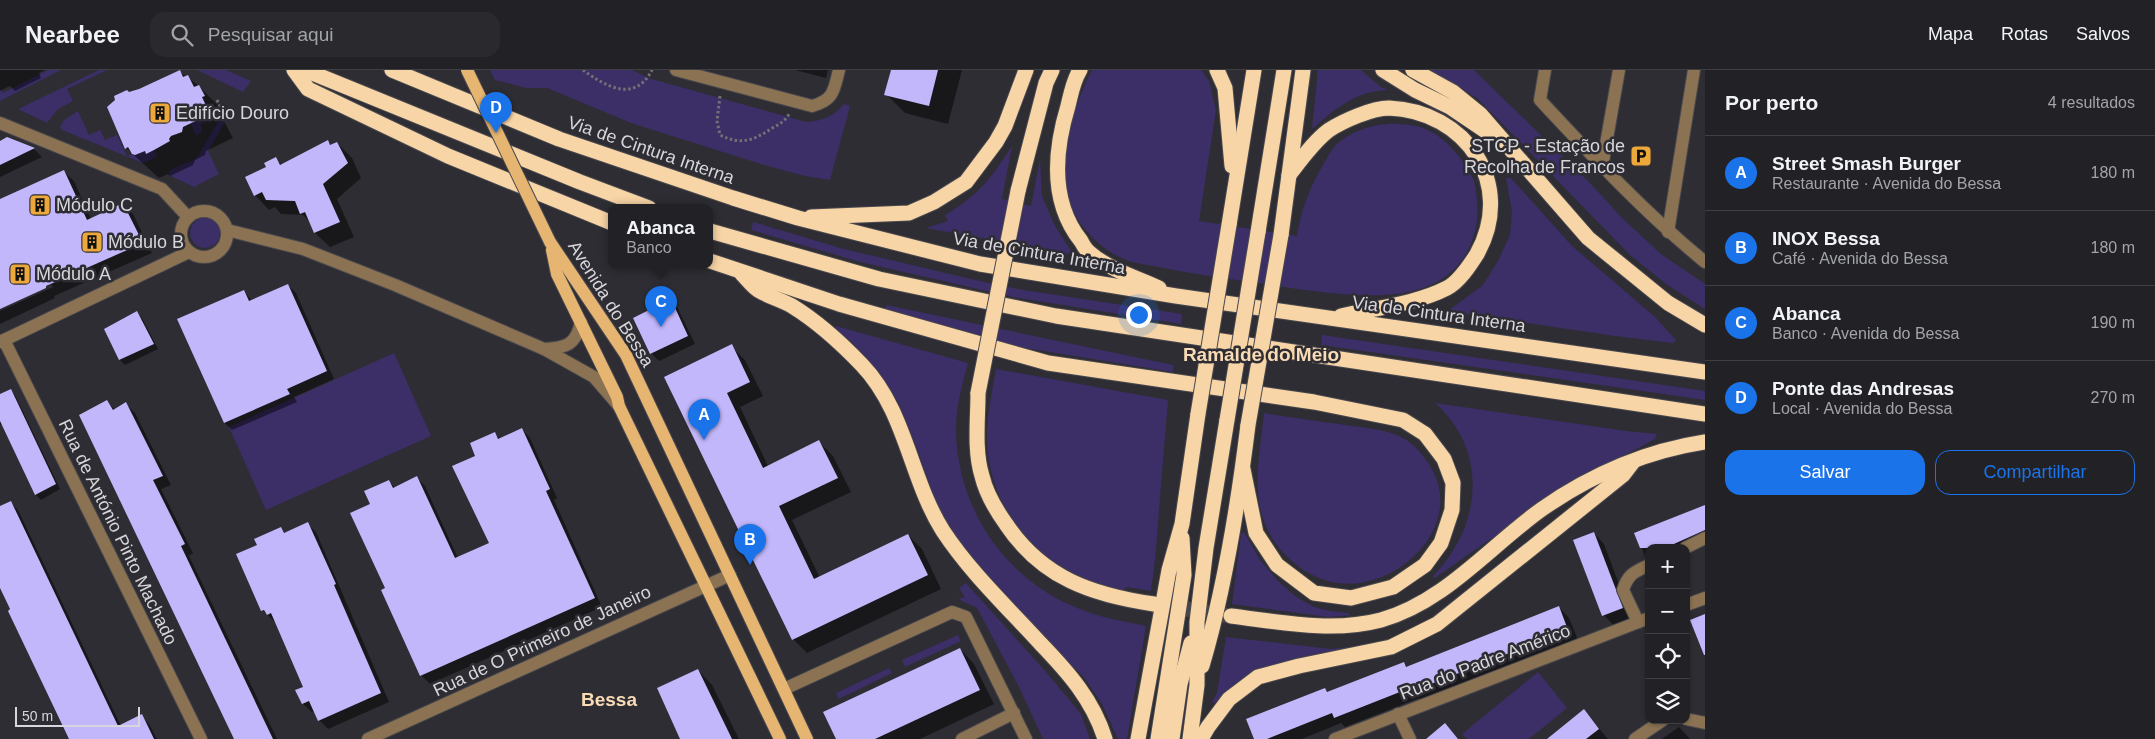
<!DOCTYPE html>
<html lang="pt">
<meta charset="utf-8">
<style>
:root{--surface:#222226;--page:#2a2a2e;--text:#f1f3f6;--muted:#a2a4a7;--line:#3f3f43;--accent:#1a73e8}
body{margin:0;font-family:Helvetica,sans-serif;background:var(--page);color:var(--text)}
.controls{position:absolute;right:15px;bottom:15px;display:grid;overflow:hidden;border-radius:10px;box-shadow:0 1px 4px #0004}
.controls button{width:45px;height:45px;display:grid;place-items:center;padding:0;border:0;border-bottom:1px solid var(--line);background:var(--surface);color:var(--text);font:25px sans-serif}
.scale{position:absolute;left:15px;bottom:12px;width:125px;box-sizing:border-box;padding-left:5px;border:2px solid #d7d6da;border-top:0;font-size:14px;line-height:18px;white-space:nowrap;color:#d7d6da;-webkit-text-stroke:4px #2e2d33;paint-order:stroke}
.you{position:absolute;left:1138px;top:244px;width:18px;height:18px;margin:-12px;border:4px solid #fff;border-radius:50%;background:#1a73e8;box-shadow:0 0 0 8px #1a73e833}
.badge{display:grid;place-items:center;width:32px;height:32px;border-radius:50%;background:var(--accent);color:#fff;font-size:16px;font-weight:700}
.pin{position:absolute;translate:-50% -41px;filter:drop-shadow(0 1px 2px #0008)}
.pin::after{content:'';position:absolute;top:26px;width:18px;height:15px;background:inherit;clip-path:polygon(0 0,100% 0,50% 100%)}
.popup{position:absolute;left:608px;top:134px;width:105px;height:65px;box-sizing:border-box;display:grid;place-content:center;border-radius:10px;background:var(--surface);filter:drop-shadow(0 1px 4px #0005);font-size:16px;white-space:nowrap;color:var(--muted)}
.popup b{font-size:19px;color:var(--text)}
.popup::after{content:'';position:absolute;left:50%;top:100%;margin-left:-10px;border:10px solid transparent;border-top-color:var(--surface)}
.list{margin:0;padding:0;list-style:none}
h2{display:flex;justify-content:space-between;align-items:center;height:65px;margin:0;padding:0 20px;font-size:21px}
h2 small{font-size:16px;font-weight:400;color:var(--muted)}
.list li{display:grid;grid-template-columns:32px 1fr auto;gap:15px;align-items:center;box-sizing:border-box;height:75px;padding:0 20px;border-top:1px solid var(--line)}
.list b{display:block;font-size:19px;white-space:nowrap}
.list p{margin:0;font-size:16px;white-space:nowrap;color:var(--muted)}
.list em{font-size:16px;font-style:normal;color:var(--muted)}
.actions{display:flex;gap:10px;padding:15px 20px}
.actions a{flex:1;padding:11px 0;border:1px solid var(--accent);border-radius:15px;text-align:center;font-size:18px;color:var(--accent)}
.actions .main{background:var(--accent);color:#fff}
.icon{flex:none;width:28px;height:28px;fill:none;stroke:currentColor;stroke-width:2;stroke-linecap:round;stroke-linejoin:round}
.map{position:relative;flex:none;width:1705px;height:669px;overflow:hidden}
header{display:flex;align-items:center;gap:30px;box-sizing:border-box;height:70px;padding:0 25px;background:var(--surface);border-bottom:1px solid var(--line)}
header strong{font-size:24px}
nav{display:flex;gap:28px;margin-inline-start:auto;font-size:18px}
.search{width:350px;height:45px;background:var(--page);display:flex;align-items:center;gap:12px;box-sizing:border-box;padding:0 18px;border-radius:15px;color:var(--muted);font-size:19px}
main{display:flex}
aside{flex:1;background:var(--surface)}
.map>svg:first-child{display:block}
</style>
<header>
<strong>Nearbee</strong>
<div class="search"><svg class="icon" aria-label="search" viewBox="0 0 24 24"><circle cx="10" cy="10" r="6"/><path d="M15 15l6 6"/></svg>Pesquisar aqui</div>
<nav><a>Mapa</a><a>Rotas</a><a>Salvos</a></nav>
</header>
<main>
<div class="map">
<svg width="1705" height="669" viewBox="0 0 1705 669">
<rect width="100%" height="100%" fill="#2e2d33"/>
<g fill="#3c2e67">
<path d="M48,0H61L0,31V18L3,23Z"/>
<path d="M99,0H107L67,19L73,31L58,39L47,53L18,39Z"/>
<path d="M197,0H226L251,11L243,22Z"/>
<path d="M490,0H632L648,8L806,52C823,51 832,47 844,34L850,36L830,110L805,106L764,95L631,53L547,18H526L495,10Z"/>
<path d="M1092,0H1201L1209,11L1216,40L1199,151L1297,166C1301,139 1310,117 1324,93C1327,88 1330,82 1334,77C1357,52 1408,46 1437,65C1448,73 1458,84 1465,95C1468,100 1472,106 1474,111C1483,149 1475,187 1442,209C1398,238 1314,221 1265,214C1231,209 1197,205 1164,198C1149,195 1133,194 1119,187C1093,174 1069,145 1065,116C1060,81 1076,30 1092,0Z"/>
<path d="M1318,0H1361L1381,17L1389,20C1354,21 1336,39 1312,59Z"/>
<path d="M1430,0H1474L1592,115L1622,148L1661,184L1705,214V239L1666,214L1630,185L1477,28Z"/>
<path d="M212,40L214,45L201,54L202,62L196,66L191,53L210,44L209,42Z"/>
<path d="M78,41L89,65L100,60L105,70L117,65L127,86L145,81L146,83L154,80L157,87L143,93L62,60L60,57L64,50Z"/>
<path d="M227,44L228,47L208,81L219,104L194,117L169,105L170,100L196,89L221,47Z"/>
<path d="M1012,76L1002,129L1031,136L1040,89L1042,126L1055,156L1071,181L1068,184L926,158L948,151L945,145C979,125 991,108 1012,76Z"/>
<path d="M1506,108H1511L1572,176L1655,247L1676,270L1673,273L1615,266L1448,241L1483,215L1498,191L1510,165L1512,142Z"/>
<circle cx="205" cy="163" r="15"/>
<path d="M753,152L844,179L984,212L1023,220L1182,244L1181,254L1013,227L860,192L751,160Z"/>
<path d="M886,235L1173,295V302L1001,274L885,239Z"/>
<path d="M836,256L968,293C962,315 955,341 956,364C959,442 1007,511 1080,539C1101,548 1124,551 1146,556L1127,669H1118L1102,634L1083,606L1052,577L961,475L944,454L916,376L897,330L868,289L853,273L835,260Z"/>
<path d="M1322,265L1705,321V330L1321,275Z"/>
<path d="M394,283L431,366L266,440L229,357Z"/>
<path d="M996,299L1168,330L1155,490L1151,521L1126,517L1124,521C1051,508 989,447 987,371C986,347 992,323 996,299Z"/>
<path d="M1435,333L1626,361L1657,364L1655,369L1563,418L1435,508L1433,506C1482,456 1489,381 1435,333Z"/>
<path d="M1264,343C1289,347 1314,351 1339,354C1361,358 1389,358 1408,371C1420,380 1427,390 1434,403C1463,464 1387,528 1328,511C1314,507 1303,501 1292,491C1275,476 1265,460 1260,437C1254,407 1261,374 1264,343Z"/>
<path d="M1244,462L1260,490L1277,510L1295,526L1314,537L1330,541L1348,543L1351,545L1328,547L1232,534L1241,464Z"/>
<path d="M966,513L1047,603L1081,644L1090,669H1043L1019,617L977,538L958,529L965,527L959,518Z"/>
<path d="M958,565L961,571L905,597L902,590Z"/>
<path d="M1226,567L1331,579L1369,575L1253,603L1237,612L1216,634L1212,632L1217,623Z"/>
<path d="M889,598L892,603L839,629L836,623Z"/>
<path d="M1538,602L1567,638L1529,669H1467L1462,664Z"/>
</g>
<g fill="#0007">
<path d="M0,0H45L39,3L41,8L15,21L10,16L0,21Z"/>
<path d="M795,0H828L826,8Z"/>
<path d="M892,0H962L948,54L905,43L886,24Z"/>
<path d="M180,2L199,16L222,40L227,50L224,51L233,68L206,81L205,85L195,90L193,95L170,106L168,104L159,108L126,78L129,23Z"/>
<path d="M7,69L34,79L42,87L0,107V72Z"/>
<path d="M328,72L332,76L337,73L352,88L361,108L337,129L354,167L330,177L315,163L311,153L303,145L281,144L275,137L269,140L255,125L268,97L275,89L282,95Z"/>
<path d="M64,102L74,111L91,149L123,135L133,144L152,183L54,226L55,228L0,254V241L53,217L51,214L0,238V130Z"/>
<path d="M288,215L296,223L334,309L294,327L297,332L232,360L225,353L179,250L244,221L252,231Z"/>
<path d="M671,231L678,239L695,274L659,291L651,283Z"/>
<path d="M137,243L142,248L158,279L125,295L120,290L106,260Z"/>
<path d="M731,276L745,290L763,326L740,337L768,396L819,372L833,386L851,422L792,450L820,508L908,465L922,479L941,519L807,583L793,569L666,307Z"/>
<path d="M10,320L15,325L60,419L41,430L36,425L3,354L0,355V326Z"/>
<path d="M107,331L115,340L126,334L135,343L171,415L161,419L193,483L189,486L277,669H235Z"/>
<path d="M522,359L530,368L557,428L554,430L602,537L430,614L421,605L387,519L372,434L389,411L395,418L417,408L425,416L458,488L490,474L477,387L494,363L500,369Z"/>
<path d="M10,432L18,440L121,656L142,646L149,654L157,669H70L0,518V437Z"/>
<path d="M1705,436V474L1686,478H1649V490L1645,486L1636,464Z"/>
<path d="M307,454L316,462L389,632L328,659L319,650L315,641L312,642L303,634L305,617L276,553L262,540L258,475L280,458L286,464Z"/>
<path d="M1594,463L1604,474L1632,549L1614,556L1604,545L1574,471Z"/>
<path d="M1559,537L1569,548L1578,570L1423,632L1419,628L1345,657L1341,653L1302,669H1255L1325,619L1328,623L1403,593L1408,598Z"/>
<path d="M960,579L974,594L994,634L920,669H837Z"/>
<path d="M698,600L712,615L739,669H682Z"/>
<path d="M1584,641L1608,669H1549Z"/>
<path d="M1679,657L1690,669H1662Z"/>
</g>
<g fill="#c3b7fc">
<path d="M180,0L183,7L188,5L194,17L199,15L205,26L202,27L210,44L183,57L182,62L171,66L169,69L170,71L154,80L146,84L145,81L135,85L132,84L128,77L125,79L107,37L115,30L114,26L127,20L129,22L139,19Z"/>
<path d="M891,0H938L929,36L884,25Z"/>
<path d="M7,67L35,78L0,95V71Z"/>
<path d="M328,70L330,75L337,72L348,93L323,114L340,152L314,163L305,142L300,144L295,131L266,130L262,122L254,126L245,107L266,97L264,93L276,87L280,95Z"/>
<path d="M64,100L87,150L123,133L143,173L46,216V218L0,239V129Z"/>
<path d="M288,214L327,301L287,319L290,324L224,353L177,249L244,220L249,231Z"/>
<path d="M671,229L688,266L650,284L633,248Z"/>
<path d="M137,241L154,274L119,290L104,259Z"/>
<path d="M732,274L750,312L727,323L763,398L819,370L838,408L779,436L814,509L908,464L928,505L792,570L664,307Z"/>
<path d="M11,319L56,414L35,425L0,351V324Z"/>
<path d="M107,330L113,340L126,332L163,406L153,410L185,474L181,476L273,669H234L79,345Z"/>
<path d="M522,358L550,419L546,421L595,528L420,606L381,520L385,518L350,443L370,434L364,421L389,410L393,418L417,406L455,488L489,473L452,396L475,386L470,373L495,362L498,369Z"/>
<path d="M11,431L118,656L142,644L154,669H69L8,541L10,539L0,518V436Z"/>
<path d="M1705,435V460L1665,478H1640L1634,463Z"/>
<path d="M308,452L336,514L334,515L381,623L318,651L309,631L302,634L295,620L303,617L271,543L267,545L264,540L261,541L236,484L257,475L254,469L281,457L284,463Z"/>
<path d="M1594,462L1623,538L1602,546L1573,470Z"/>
<path d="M1559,536L1568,560L1411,622L1410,618L1334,648L1332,643L1267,669H1254L1246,649L1325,618L1327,622L1404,592L1406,597Z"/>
<path d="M1705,544V585H1704L1690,550Z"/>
<path d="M960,578L980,620L875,669H836L823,642Z"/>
<path d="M698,599L732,669H680L657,618Z"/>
<path d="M1584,639L1599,659L1586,669H1547Z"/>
<path d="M1445,653L1458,669H1426Z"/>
</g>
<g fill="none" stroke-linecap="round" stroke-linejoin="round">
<path stroke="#47464c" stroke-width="15" stroke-dasharray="15 8" stroke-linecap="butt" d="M1154,534L1229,546"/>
<g stroke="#49484e" stroke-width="14">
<g id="minor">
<path d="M676,0L812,36C834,30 834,20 839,0"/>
<path d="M1545,0L1540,30C1593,87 1645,143 1705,192"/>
<path d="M0,53L162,119L188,147"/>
<path d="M1602,97L1619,0"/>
<circle cx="204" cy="164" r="23"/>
<path d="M227,160L303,179L395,215L544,279L594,307L619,336"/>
<path d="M1668,162L1694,0"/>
<path d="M4,270L201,669"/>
<path d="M0,272L189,182"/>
<path d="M544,279C566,278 576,275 581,252"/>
<path d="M1685,478L1705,468"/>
<path d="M1686,535L1705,528"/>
<path d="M1638,552L1623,520C1628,504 1634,502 1649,495"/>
<path d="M784,619L952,542L966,547L1026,669"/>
<path d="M1398,644L1410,669"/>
<path d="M1686,649L1705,653"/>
<path d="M368,669L730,505"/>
<path d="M962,669L1014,643"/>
<path d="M1335,669L1649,548"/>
<path d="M1635,669L1663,650"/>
</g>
</g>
<g stroke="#49484e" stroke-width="14">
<g id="major">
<path d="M550,172L626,285L807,669"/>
<path d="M552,180L557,204L617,327L619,336L780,669"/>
</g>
</g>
<g stroke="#49484e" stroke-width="17">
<g id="highway">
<path d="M294,0L308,19L448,86L612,153"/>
<path d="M305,0L580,112L649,138"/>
<path d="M392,0L559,69L733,128L798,148L980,194L1176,226L1705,302"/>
<path d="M1080,0C1073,11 1071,24 1068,36C1054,82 1050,132 1081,171C1083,175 1086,180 1090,183C1108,199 1137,208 1159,218"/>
<path d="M1217,0L1225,18L1232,96"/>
<path d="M1383,0L1415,20L1450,37L1490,64"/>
<path d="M1413,0L1453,22L1480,44L1588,168L1668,233L1705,255"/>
<path d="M1289,105C1301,90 1313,72 1329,60C1343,51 1372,38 1389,38C1466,41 1516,114 1477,184C1470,195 1459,212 1447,218C1416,234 1375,238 1341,246"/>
<path d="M1018,121L1046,13L1052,0"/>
<path d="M811,147L909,143L934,132L966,112L996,72L1005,56L1026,0"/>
<path d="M1229,155L1254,0"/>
<path d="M710,161L879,209L1056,246L1705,344"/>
<path d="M1258,162L1284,0"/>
<path d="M1281,165L1303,0"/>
<path d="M710,191L839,234L1048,293L1314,332L1403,350L1425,364L1444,389L1453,413L1452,440L1441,473L1425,495L1393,517L1351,528L1314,523L1277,495L1256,463L1243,399"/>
<path d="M742,204C747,209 752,216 758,220C769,227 782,230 792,236C818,252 841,273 862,295C906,341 910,409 943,461C970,502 1007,537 1040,573C1068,602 1093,630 1105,669"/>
<path d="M978,323C978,350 974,380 982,406C986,423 996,440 1006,454C1042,508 1092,525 1154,534"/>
<path d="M1231,546C1280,552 1332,563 1381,550C1445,532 1490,476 1542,439C1591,405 1646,381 1705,372"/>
<path d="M1202,596C1225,518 1238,436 1248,355"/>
<path d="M1138,669L1169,500L1182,454L1198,344"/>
<path d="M1158,669L1184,505L1182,468"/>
<path d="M1172,669L1180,614L1191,573"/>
<path d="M1190,669L1197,615V552L1206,478L1227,350"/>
<path d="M1201,669L1208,657L1229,629L1258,607L1299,596L1391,577L1437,554L1623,405L1633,392"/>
</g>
</g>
<g stroke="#727176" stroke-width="3" stroke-dasharray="2.5 2.5" stroke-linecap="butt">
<path d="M583,0C606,17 635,33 652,0"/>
<path d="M720,26L717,51L720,65C742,76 754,70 774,57C780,54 786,50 789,44"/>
<path d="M217,30L221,38"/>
</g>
<use href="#minor" stroke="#8a7252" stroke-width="12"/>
<use href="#major" stroke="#e6b571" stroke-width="12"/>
<use href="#highway" stroke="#f8d5a6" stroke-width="15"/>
<g stroke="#49484e" stroke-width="14" stroke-linecap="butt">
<path id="major-bridge" d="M467,0L550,172"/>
</g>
<g stroke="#49484e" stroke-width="17" stroke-linecap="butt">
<g id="highway-bridge">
<path d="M978,323L1018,121"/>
<path d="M1198,344L1229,155"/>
<path d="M1227,350L1258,162"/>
<path d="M1248,355L1281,165"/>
</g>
</g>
<use href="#major-bridge" stroke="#e6b571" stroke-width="12"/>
<use href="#highway-bridge" stroke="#f8d5a6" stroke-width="15"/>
</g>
<defs>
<g id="building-square" transform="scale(1.125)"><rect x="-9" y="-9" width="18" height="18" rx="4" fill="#eda83b" stroke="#2e2d33"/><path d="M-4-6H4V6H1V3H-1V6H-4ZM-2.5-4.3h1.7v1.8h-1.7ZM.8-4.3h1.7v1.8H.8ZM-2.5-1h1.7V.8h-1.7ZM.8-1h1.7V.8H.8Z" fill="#111"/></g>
<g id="parking-square" transform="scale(1.125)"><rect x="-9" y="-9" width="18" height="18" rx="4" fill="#eda83b" stroke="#2e2d33"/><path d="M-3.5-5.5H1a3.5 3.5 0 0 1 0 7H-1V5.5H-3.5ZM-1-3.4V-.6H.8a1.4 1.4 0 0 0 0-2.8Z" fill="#111"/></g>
</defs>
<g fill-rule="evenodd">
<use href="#building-square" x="160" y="43"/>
<use href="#parking-square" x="1641" y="86"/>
<use href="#building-square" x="40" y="135"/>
<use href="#building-square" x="92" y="172"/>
<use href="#building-square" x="20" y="204"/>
</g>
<g text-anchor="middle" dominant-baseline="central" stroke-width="5" stroke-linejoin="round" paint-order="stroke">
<g font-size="18" fill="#d7d6da" stroke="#2e2d33" text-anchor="start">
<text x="176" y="43">Edifício Douro</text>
<text x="1625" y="76" text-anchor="end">STCP - Estação de<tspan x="1625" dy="21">Recolha de Francos</tspan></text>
<text x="56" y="135">Módulo C</text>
<text x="108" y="172">Módulo B</text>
<text x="36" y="204">Módulo A</text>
</g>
<g font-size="18" fill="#d7d6da" stroke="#2e2d33">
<text transform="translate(651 80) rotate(19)">Via de Cintura Interna</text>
<text transform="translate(1039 183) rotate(10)">Via de Cintura Interna</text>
<text transform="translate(611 234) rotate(58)">Avenida do Bessa</text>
<text transform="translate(1439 244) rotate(8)">Via de Cintura Interna</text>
<text transform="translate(118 462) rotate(64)">Rua de António Pinto Machado</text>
<text transform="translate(542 571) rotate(-25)">Rua de O Primeiro de Janeiro</text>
<text transform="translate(1485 592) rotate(-21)">Rua do Padre Américo</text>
</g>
<g font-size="19" font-weight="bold" fill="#f9dcb5" stroke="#2e2d33">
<text x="1261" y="284">Ramalde do Meio</text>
<text x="609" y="629">Bessa</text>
</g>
</g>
</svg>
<div class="controls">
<button>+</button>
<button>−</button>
<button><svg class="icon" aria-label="locate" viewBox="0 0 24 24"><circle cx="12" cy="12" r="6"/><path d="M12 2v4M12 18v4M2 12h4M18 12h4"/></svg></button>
<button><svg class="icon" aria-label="layers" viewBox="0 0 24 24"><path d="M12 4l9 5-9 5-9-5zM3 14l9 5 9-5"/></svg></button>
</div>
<div class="scale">50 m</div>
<div class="you"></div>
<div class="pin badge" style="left:704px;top:370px">A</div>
<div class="pin badge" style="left:750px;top:495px">B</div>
<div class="pin badge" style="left:661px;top:257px">C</div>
<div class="popup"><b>Abanca</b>Banco</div>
<div class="pin badge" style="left:496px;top:63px">D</div>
</div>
<aside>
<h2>Por perto<small>4 resultados</small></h2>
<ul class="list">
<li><span class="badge">A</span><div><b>Street Smash Burger</b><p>Restaurante · Avenida do Bessa</p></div><em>180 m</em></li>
<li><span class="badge">B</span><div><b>INOX Bessa</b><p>Café · Avenida do Bessa</p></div><em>180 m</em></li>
<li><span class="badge">C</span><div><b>Abanca</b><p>Banco · Avenida do Bessa</p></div><em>190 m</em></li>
<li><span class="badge">D</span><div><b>Ponte das Andresas</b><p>Local · Avenida do Bessa</p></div><em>270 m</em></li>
</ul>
<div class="actions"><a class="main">Salvar</a><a>Compartilhar</a></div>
</aside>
</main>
